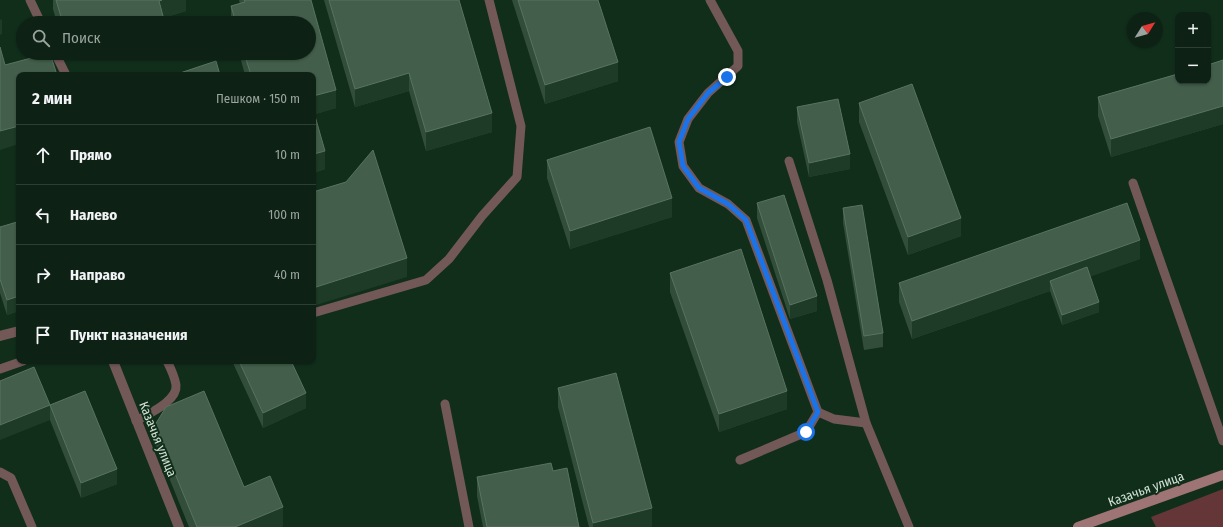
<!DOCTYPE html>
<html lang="ru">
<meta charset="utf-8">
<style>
:root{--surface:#0d2214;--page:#1b2f22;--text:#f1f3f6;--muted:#9aa4a0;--line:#2d3f34}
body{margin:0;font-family:"Fira Sans Condensed",sans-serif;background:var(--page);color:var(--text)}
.controls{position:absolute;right:12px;top:12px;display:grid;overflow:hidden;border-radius:8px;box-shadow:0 1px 3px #0004}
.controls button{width:36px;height:36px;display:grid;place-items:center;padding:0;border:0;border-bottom:1px solid var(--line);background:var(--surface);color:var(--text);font:20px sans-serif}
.compass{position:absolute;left:1127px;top:12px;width:36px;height:36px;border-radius:50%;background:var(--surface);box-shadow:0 1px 3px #0004;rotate:53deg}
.stop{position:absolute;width:12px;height:12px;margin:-9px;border:3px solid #1a73e8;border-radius:50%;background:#fff}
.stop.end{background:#1a73e8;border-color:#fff;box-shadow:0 1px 4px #0008}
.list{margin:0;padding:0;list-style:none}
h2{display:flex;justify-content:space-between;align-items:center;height:52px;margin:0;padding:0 16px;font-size:17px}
h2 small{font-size:13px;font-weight:400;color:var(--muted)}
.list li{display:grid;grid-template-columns:26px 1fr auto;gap:12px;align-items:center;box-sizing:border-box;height:60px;padding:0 16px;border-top:1px solid var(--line)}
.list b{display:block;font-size:15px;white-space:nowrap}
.list em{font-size:13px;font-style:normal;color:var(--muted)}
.icon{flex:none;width:22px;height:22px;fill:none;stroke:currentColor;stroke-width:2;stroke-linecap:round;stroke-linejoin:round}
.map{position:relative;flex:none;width:1223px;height:527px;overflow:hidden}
.search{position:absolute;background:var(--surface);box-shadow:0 1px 3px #0004;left:16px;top:16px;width:300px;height:44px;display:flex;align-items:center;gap:10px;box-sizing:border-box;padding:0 14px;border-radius:22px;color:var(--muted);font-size:15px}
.panel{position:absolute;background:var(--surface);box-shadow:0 1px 3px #0004;left:16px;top:72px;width:300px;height:292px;border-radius:8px}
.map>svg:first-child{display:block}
</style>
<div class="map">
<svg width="1223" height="527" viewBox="0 0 1223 527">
<rect width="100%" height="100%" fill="#112e1b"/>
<path fill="#653638" d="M1223,489V527H1156L1151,517Z"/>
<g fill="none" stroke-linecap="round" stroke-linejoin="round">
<g stroke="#735858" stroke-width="9">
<path d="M30,0L41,23"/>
<path d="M710,0L738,51V66L708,93L688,119L679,142L683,166L699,188L728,204L746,220L818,412"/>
<path d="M55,53L66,75"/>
<path d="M789,161L827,280L866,423L909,527"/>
<path d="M1133,183L1223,441"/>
<path d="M313,313L426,280L449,259L482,216L517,177L521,126L489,0"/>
<path d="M0,369L23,361"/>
<path d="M445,404L469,527"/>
<path d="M136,421C148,414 178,401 176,385C175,378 170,367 167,361"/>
<path d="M740,460L806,432L818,412L834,419L866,423"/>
<path d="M0,472L11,478L32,527"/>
</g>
<g stroke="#735858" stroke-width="10">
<path d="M0,336L19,331"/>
<path d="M113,361L179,527"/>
</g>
<path stroke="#9f7474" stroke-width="10" d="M1078,527L1223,475"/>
</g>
<g fill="#324e3b">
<path d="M53,0H186V11L163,18V23H57L53,9Z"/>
<path d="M239,0H311L336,108L315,114L325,169L314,173L313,171V75H245L239,53H309V23H231V6L240,4Z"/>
<path d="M324,0H459L492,132L426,151L409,91L355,107Z"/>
<path d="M512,0H598L618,81L545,104Z"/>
<path d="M1223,60V124L1111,157L1098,116V97Z"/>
<path d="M859,103L961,236L908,255L859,122Z"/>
<path d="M797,107L850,169L809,177L797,122Z"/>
<path d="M547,160L672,217L570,249L547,178Z"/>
<path d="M757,203L817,311L790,319L757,218Z"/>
<path d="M843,208L883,333V347L864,350L843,223Z"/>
<path d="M0,227L19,228V311L7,315L0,293Z"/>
<path d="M1140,259L1090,276L1099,312L1062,325L1050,291L912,339L899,302V283Z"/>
<path d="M670,273L787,409L719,432L670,292Z"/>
<path d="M232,361H291L306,408L263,428Z"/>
<path d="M558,388L652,526L648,527H589L558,407Z"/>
<path d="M50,405L117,484L81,498L50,420Z"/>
<path d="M155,425L244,487L283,526L280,527H189L155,443Z"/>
<path d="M553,471L579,527H483L477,496V477Z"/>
</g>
<g fill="#1e3b27">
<path d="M162,0H186V11L163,18V23H142L159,1Z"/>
<path d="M2,19V34L0,35V20Z"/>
<path d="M618,62V81L545,104V85Z"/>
<path d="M409,73V91L355,107V89Z"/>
<path d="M336,90V108L313,115V96Z"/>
<path d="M1223,106V124L1111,157V139Z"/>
<path d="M492,113V132L426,151V132Z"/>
<path d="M19,126V144L0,150V131Z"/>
<path d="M325,151V169L314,173V154Z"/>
<path d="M850,154V169L809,177V163Z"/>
<path d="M672,198V217L570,249V231Z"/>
<path d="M961,218V236L908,255V237Z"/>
<path d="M1140,240V259L1053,290L1050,281V291L912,339V321Z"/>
<path d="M407,258V277L313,306V288Z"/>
<path d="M19,296V311L7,315V300Z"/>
<path d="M817,296V311L790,319V305Z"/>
<path d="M1099,302V312L1062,325V315Z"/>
<path d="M787,391V409L719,432V414Z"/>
<path d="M306,393V408L263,428V413Z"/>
<path d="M50,405V420L0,440V425Z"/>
<path d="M117,469V484L81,498V483Z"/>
<path d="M283,507V526L280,527H235Z"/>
<path d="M652,508V526L648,527H593V523Z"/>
</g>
<g fill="#435e4b" stroke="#597361">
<path d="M56,0H162L159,1L163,16L142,23H98V21L92,23H63Z"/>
<path d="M244,0H311L336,90L313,96V75H251L244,53H309V23H236L231,6L245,2Z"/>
<path d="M329,0H459L492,113L426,132L409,73L355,89Z"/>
<path d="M518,0H598L618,62L545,85Z"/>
<path d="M0,47L5,65L50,53L57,75H19V126L0,131Z"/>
<path d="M1223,60V106L1111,139L1098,97L1178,74V81H1208V65Z"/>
<path d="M216,61L220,75H174Z"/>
<path d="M912,84L961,218L908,237L859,103Z"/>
<path d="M838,99L850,154L809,163L797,107Z"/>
<path d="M313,109L325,151L314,154L313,152Z"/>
<path d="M650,127L672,198L570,231L547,160Z"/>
<path d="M373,150L407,258L313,288V192L346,182Z"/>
<path d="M784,195L817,296L790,305L757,203Z"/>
<path d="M1127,203L1140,240L912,321L899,283Z"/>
<path d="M862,205L883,333L864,336L843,208Z"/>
<path d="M17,222L19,228V296L7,300L0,279V227Z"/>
<path d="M741,249L787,391L719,414L670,273Z"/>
<path d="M1087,267L1099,302L1062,315L1050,281Z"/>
<path d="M239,361H291L306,393L263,413Z"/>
<path d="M34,367L50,405L0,425V381Z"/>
<path d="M616,373L652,508L593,523L558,388Z"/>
<path d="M85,391L117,469L81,483L50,405Z"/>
<path d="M204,391L244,487L270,476L283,507L235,527H197L155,425L166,407Z"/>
<path d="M551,463L553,471L567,468L579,527H487L477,477Z"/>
</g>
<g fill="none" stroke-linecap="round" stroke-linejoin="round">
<path stroke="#1a73e8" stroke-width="5" d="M727,77L708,93L688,119L679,142L683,166L699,188L728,204L746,220L818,412L806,432"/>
</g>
<g text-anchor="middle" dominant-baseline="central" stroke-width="4" stroke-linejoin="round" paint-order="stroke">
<g font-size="13" fill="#d1e2d5" stroke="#112e1b">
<text transform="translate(158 439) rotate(68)">Казачья улица</text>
<text transform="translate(1146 489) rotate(-20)">Казачья улица</text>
</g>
</g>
</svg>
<div class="controls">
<button>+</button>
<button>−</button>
</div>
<svg class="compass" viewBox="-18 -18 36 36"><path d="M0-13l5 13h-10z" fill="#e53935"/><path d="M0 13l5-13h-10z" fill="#9aa4a0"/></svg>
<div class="stop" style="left:806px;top:432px"></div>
<div class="stop end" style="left:727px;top:77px"></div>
<div class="search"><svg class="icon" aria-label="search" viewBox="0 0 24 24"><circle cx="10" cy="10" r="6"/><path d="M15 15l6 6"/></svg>Поиск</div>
<section class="panel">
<h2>2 мин<small>Пешком · 150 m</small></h2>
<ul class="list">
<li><svg class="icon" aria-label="ahead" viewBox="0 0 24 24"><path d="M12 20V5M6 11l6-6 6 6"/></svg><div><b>Прямо</b></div><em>10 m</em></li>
<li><svg class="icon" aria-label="left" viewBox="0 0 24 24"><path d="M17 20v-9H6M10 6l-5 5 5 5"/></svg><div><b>Налево</b></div><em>100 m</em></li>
<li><svg class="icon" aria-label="right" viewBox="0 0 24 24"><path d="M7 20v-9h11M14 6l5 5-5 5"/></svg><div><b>Направо</b></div><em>40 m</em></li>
<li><svg class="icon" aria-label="arrive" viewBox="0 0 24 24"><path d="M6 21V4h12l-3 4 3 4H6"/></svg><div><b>Пункт назначения</b></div></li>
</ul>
</section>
</div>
